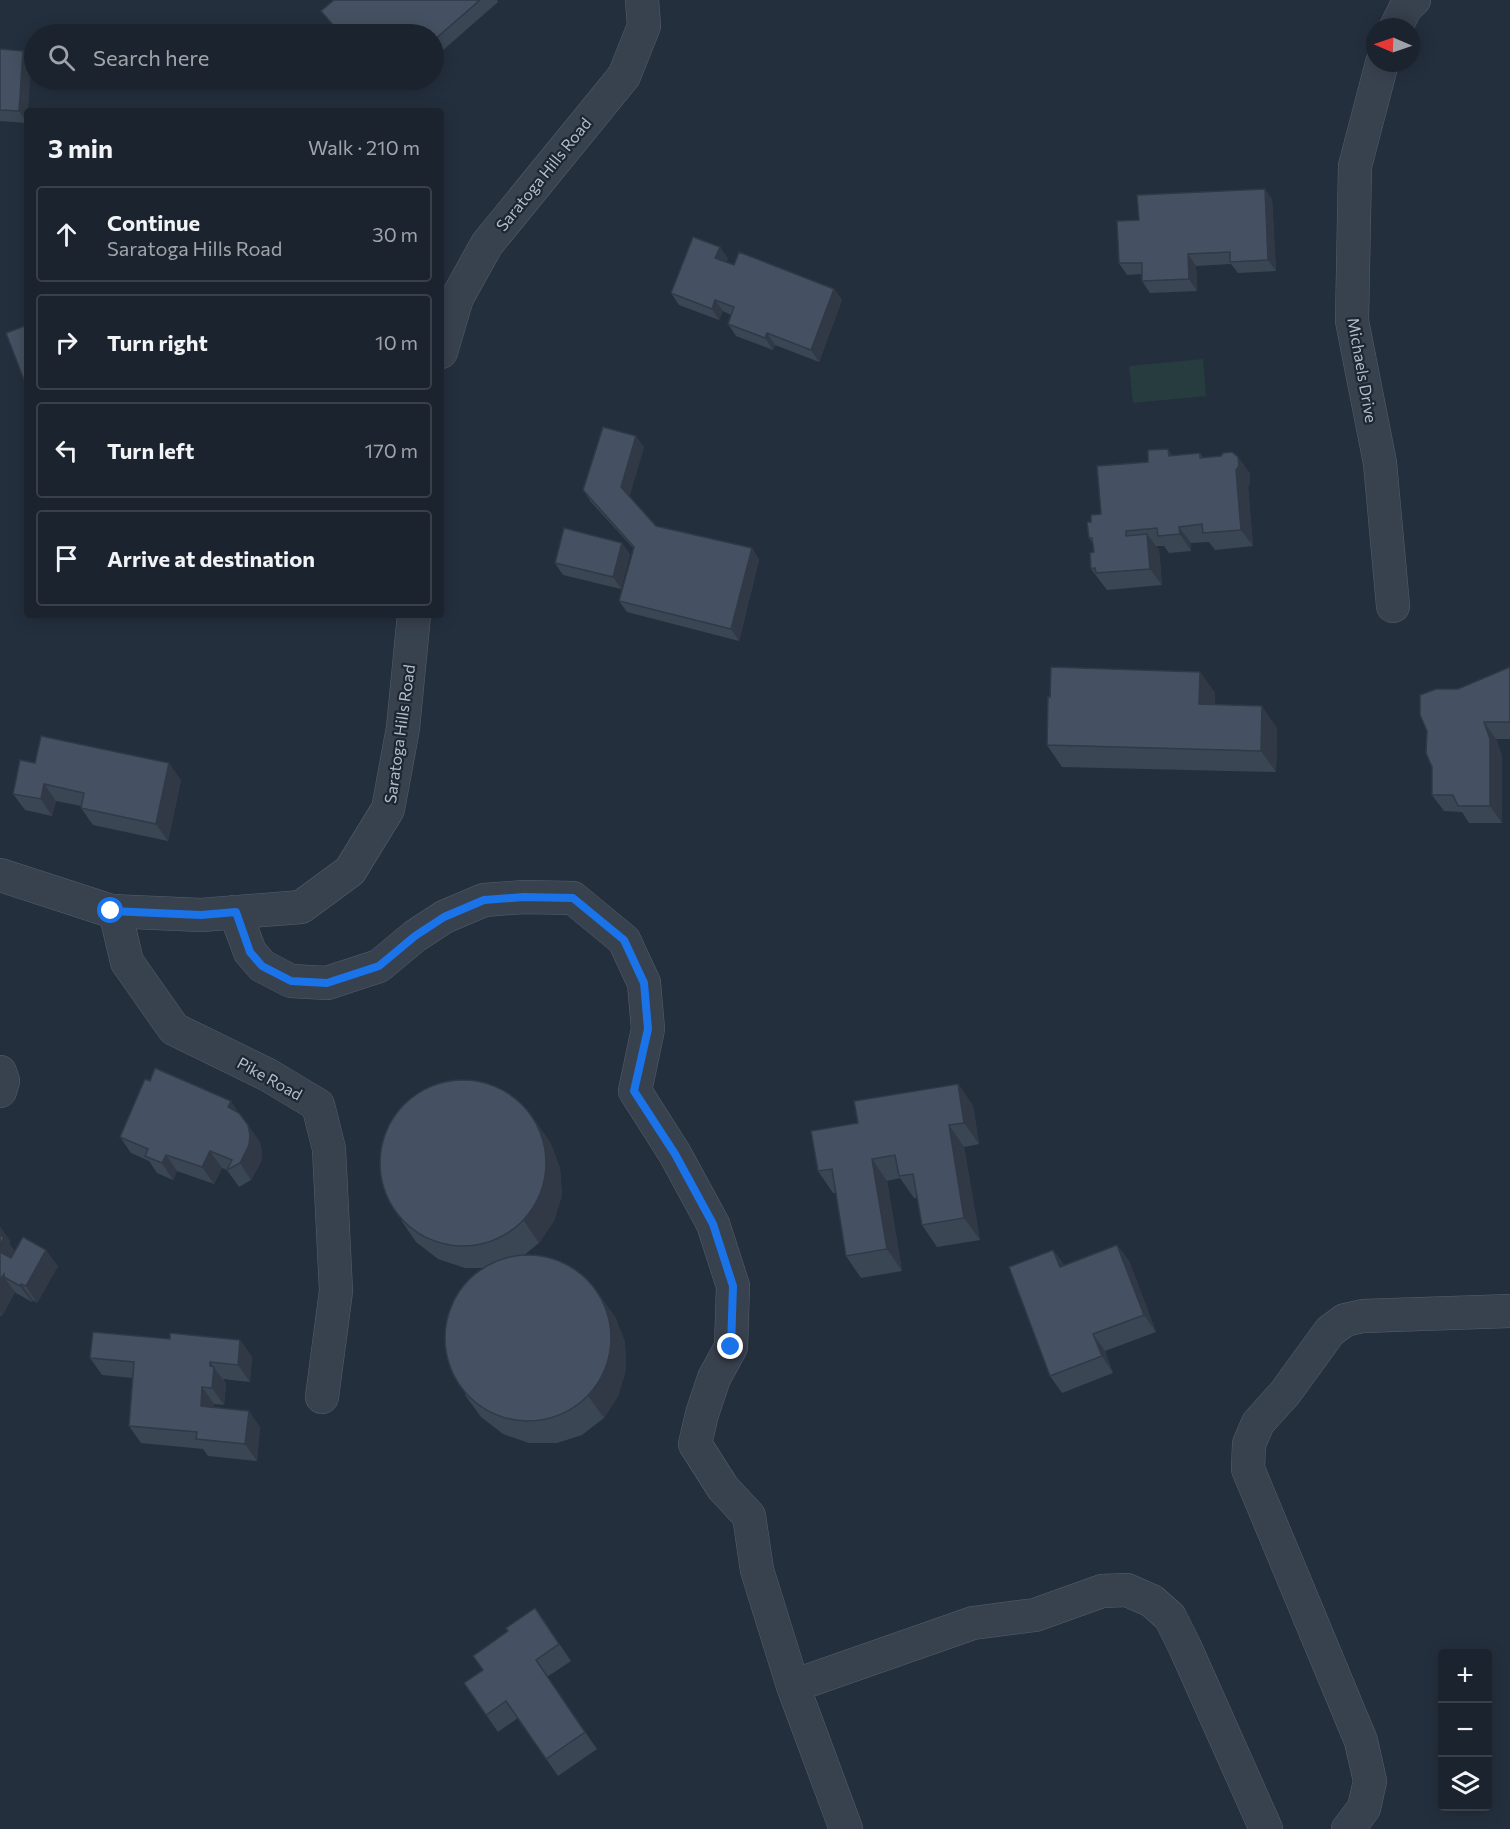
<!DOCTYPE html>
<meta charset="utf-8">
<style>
:root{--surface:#1b232e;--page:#282f3a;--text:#f1f3f6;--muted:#a0a4aa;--line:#39404a}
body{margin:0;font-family:Commissioner,sans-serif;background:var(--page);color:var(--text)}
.controls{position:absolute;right:18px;bottom:18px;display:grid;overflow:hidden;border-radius:6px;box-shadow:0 3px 15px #0003}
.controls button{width:54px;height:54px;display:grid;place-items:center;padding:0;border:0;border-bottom:2px solid var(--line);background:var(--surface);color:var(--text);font:30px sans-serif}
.compass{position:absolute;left:1366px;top:18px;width:54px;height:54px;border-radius:50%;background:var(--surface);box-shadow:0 3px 15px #0003;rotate:272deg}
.stop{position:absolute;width:18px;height:18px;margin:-14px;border:4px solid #1a73e8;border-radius:50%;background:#fff}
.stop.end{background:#1a73e8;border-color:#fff;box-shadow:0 2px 6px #0008}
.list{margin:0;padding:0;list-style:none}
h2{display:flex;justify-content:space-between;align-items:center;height:78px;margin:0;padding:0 24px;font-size:26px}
h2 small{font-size:20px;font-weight:400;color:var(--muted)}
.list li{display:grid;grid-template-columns:39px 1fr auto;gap:18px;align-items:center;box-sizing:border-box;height:96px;margin:0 12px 12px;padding:0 12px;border:2px solid var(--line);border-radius:6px}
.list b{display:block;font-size:22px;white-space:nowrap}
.list p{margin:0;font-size:20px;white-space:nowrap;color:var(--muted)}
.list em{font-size:20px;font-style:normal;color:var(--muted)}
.icon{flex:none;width:33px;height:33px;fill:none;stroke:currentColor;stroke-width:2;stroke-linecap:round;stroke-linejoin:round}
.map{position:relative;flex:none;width:1510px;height:1829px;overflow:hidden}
.search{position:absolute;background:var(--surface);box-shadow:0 3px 15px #0003;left:24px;top:24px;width:420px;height:66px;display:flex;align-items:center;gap:15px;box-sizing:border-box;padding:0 21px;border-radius:33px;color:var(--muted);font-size:22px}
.panel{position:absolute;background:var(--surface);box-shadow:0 3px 15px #0003;left:24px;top:108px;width:420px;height:510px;border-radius:6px}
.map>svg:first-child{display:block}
</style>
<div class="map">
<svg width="1510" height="1829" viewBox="0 0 1510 1829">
<rect width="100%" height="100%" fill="#242f3e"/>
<path fill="#263c3f" d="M1203,359L1206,396L1133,403L1129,366Z"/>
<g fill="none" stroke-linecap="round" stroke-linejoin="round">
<g stroke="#565f6c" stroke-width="34">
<g id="minor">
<path d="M1396,27L1406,7L1414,0"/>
<path d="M1382,63L1355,166L1352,321L1380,463L1393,606"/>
<path d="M441,352L457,298L487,244L624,76L644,26L642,0"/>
<path d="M0,875L111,911L201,915L301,907L350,871L388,809L403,728L414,615"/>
<path d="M115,911L127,962L174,1029L268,1075L318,1105L329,1149L336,1291L322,1397"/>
<path d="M235,912L250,952L262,966L291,981L327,983L379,966L415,936L444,917L484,900L524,897L573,898L624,940L644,983L648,1029L635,1091L675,1154L713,1224L733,1286L731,1347L714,1378L702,1414L695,1444L723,1488L749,1516L757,1570L793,1686L846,1829"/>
<path d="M0,1072L3,1081L0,1091"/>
<path d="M793,1686L973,1623L1035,1615L1102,1591L1127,1590L1152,1601L1170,1617L1185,1647L1266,1829"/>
<path d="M1348,1829L1364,1808L1370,1781L1361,1741L1248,1469L1249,1444L1258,1423L1285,1393L1330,1331L1345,1320L1363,1316L1510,1311"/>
</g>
</g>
<use href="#minor" stroke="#38414e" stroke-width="33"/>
</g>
<g fill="#3b4654">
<path d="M334,0H497L498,2L434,58V34H340L321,11Z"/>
<path d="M0,49L23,51L31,62L27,123L0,121Z"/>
<path d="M1265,189L1272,200L1276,271L1238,273L1231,264L1196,266L1197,291L1150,293L1142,281V274L1127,275L1119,263L1139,220Z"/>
<path d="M728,258L726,262L734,265L834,289L842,300L819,362L775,345L773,350L736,336L728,324L731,315L723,311L719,320L679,305L671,293Z"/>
<path d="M644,447L629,497L656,526L752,548L759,560L739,641L627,612L619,601L634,549L591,502L583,490Z"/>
<path d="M1200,453L1203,458L1250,473V482L1248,487L1253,546L1215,550L1209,542L1191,543V551L1169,553L1164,546H1156L1159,550L1162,585L1107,590L1091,569L1094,552L1093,544L1089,538L1091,522L1101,514L1148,462L1173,456Z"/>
<path d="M630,554L621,589L563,575L555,563Z"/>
<path d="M1510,667V739H1496L1502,756V823H1469L1462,812L1444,811L1432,795L1458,689Z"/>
<path d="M1200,672L1215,693V705L1277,728L1276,772L1062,767L1047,745L1050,697Z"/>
<path d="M35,763L181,780L168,841L93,825L81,808V806L56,801L52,816L25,810L13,794Z"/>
<path d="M958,1084L973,1106L979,1144L964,1147L980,1240L937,1247L922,1225L917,1198H914L900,1178L887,1181L902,1271L861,1278L846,1256L836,1193H833L818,1171L858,1123Z"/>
<path d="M238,1113L260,1142L262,1152L261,1162L251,1180L239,1187L227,1170L222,1168L214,1184L177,1171L173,1180L157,1173L149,1161L131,1153L120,1137Z"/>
<path d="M550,1142L560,1168L562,1195L554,1221L539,1243L523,1256L599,1295L615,1317L625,1342L626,1370L618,1396L604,1418L582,1435L557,1443H529L503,1434L481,1417L465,1395L483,1268H465L438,1259L416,1242L401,1220Z"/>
<path d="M0,1227L10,1241L9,1243L15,1252L58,1266L37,1303L33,1300L32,1302L16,1293L15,1292L2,1316L0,1315Z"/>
<path d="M1117,1245L1129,1261L1156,1332L1105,1351L1113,1373L1062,1393L1050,1376L1053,1250L1064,1265Z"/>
<path d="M170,1339L240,1340L252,1357L250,1382L223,1379L226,1384L224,1405L214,1404V1407L260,1427L257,1461L208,1456L203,1449L141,1443L129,1426L133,1378L102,1375L90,1358Z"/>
<path d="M535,1608L571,1661L547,1677L597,1749L558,1776L518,1718L498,1732L464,1683L483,1670L508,1631Z"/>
</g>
<g fill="#303945">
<path d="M23,51L31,62L27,123L19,111Z"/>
<path d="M1265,189L1272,200L1276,271L1268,260Z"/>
<path d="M720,247L728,258L723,269L715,258Z"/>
<path d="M1188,254L1196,266L1197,291L1189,279Z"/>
<path d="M834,289L842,300L819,362L811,350Z"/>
<path d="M715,300L723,311L719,320L712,309Z"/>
<path d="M767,333L775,345L773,350L765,338Z"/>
<path d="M636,436L644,447L629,498L621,487Z"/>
<path d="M1168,449L1180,465L1169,456Z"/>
<path d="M1238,457L1250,473V482L1248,487L1253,546L1241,530L1236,470Z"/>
<path d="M1179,527L1191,543V551L1180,534Z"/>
<path d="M1147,534L1159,550L1162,585L1150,569Z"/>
<path d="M622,543L630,554L621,589L613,577Z"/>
<path d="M752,548L759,560L739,641L731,629Z"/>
<path d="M1200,672L1215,693L1214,726L1199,704Z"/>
<path d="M1262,706L1277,728L1276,772L1261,751Z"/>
<path d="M1484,722L1496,739L1502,756V823L1490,806Z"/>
<path d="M169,763L181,780L168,841L156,824Z"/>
<path d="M44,784L56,801L52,816L41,799Z"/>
<path d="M958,1084L973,1106L979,1144L964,1123Z"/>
<path d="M231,1101L242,1118L228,1107Z"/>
<path d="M535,1120L550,1142L560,1168L562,1195L554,1221L539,1243L524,1221Z"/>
<path d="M248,1125L260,1142L262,1152L261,1162L251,1180L240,1163Z"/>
<path d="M949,1125L964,1147L980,1240L964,1218Z"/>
<path d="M210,1151L222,1168L214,1184L202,1167Z"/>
<path d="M166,1155L177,1171L173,1180L162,1163Z"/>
<path d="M872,1159L887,1181L902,1271L887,1249Z"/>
<path d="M0,1227L10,1241L9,1243L16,1254L9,1267L0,1255Z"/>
<path d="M1117,1245L1129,1261L1156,1332L1144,1315Z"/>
<path d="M46,1250L58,1266L37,1303L26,1286Z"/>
<path d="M1053,1250L1065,1267H1060Z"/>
<path d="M4,1274V1277L15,1292L2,1316L0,1313V1280Z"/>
<path d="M21,1284L33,1300L32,1302L20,1286Z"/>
<path d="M599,1295L615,1317L625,1342L626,1370L618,1396L604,1418L588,1396Z"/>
<path d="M1093,1334L1105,1351L1113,1373L1102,1356Z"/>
<path d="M240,1340L252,1357L250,1382L238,1365Z"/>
<path d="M210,1362L226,1384L224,1405L212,1388Z"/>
<path d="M202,1387L214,1404L212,1423L201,1406Z"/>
<path d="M249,1411L260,1427L257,1461L245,1444Z"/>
</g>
<g fill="#455162" stroke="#303945" stroke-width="1.5">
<path d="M334,0H480L434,40V34H341L321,11Z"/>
<path d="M0,49L23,51L19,111L0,110Z"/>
<path d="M1265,189L1268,260L1230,262V252L1188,254L1189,279L1142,281V263H1119L1117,221L1139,220L1137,195Z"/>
<path d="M693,237L720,247L715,258L734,265L739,252L834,289L811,350L767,333L765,338L728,324L734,307L715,300L712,309L671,293Z"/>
<path d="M27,325V388L6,333Z"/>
<path d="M603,427L636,436L621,487L656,526L752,548L731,629L619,601L634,547L583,490Z"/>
<path d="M1168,449L1169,456L1200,453V458L1221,456L1223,453L1232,452L1238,457L1239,466L1236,470L1241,530L1203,533L1202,524L1179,527L1180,534L1158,536L1157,528L1126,531V536L1147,534L1150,569L1096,573L1095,568L1091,569L1090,553L1094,552L1092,538H1089L1087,522H1091V515L1101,514L1097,466L1148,462V450Z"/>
<path d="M564,528L622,543L613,577L555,563Z"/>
<path d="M1051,667L1200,672L1199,704L1262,706L1261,751L1047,745L1048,697H1050Z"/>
<path d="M1510,667V722H1484L1490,739V806H1458L1453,795H1432V767L1426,753L1427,731L1420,715V695L1436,689H1458Z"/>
<path d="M41,736L169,763L156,824L81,808L84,793L44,784L41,799L13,794L20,760L35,763Z"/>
<path d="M155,1068L231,1101L228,1107L239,1113L248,1125L250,1135L249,1145L240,1163L227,1170L232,1160L210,1151L202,1167L166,1155L162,1163L145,1156L148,1149L120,1137L145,1079L150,1081Z"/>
<circle cx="463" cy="1163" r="83"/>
<path d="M958,1084L964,1123L949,1125L964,1218L922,1225L913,1174L899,1176L895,1155L872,1159L887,1249L846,1256L832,1169L818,1171L811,1131L858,1123L854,1101Z"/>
<path d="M0,1235L4,1237L0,1245Z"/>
<path d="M23,1237L46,1250L26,1286L21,1284L20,1286L4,1277V1274L0,1280V1252L11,1258Z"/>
<path d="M1117,1245L1144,1315L1093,1334L1102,1356L1050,1376L1009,1267L1053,1250L1060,1267Z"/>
<circle cx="528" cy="1338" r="83"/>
<path d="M93,1332L170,1339V1333L240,1340L238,1365L210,1362V1366L214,1367L212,1388L202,1387L201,1406L249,1411L245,1444L196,1439L197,1432L129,1426L134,1362L90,1358Z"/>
<path d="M535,1608L559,1644L536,1660L585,1732L546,1759L506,1701L486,1715L464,1683L483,1670L473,1656L508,1631L506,1628Z"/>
</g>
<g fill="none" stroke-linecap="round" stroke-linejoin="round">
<path stroke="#1a73e8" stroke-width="8" d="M111,911L201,915L236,912L250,952L262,966L291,981L327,983L379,966L415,936L444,917L484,900L524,897L573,898L624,940L644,983L648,1029L634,1091L675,1154L713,1224L733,1286L731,1347"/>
</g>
<g text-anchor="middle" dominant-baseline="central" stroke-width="4.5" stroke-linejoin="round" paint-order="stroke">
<g font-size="16" fill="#b4bcc9" stroke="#1d2633">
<text transform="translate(543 174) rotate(-51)">Saratoga Hills Road</text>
<text transform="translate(1363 370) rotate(80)">Michaels Drive</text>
<text transform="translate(399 734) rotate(-82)">Saratoga Hills Road</text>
<text transform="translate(270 1078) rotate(29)">Pike Road</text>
</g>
</g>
</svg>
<div class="controls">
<button>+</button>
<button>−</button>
<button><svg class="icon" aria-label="layers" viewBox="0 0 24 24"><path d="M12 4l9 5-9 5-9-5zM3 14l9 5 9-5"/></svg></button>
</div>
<svg class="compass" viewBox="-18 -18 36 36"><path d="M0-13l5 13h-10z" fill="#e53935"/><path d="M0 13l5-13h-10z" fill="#a0a4aa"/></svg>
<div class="stop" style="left:111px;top:911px"></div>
<div class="stop end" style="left:731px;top:1347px"></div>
<div class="search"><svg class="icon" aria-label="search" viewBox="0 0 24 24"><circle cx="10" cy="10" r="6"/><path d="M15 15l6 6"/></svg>Search here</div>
<section class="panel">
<h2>3 min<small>Walk · 210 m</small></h2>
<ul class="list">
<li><svg class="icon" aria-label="ahead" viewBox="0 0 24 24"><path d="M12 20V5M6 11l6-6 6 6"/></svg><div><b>Continue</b><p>Saratoga Hills Road</p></div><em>30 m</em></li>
<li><svg class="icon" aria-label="right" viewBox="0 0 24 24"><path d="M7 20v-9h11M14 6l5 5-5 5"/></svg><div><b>Turn right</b></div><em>10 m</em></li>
<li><svg class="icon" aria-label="left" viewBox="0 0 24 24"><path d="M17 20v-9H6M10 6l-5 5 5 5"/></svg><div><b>Turn left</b></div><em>170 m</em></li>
<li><svg class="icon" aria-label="arrive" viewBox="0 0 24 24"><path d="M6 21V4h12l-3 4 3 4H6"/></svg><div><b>Arrive at destination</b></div></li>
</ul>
</section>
</div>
